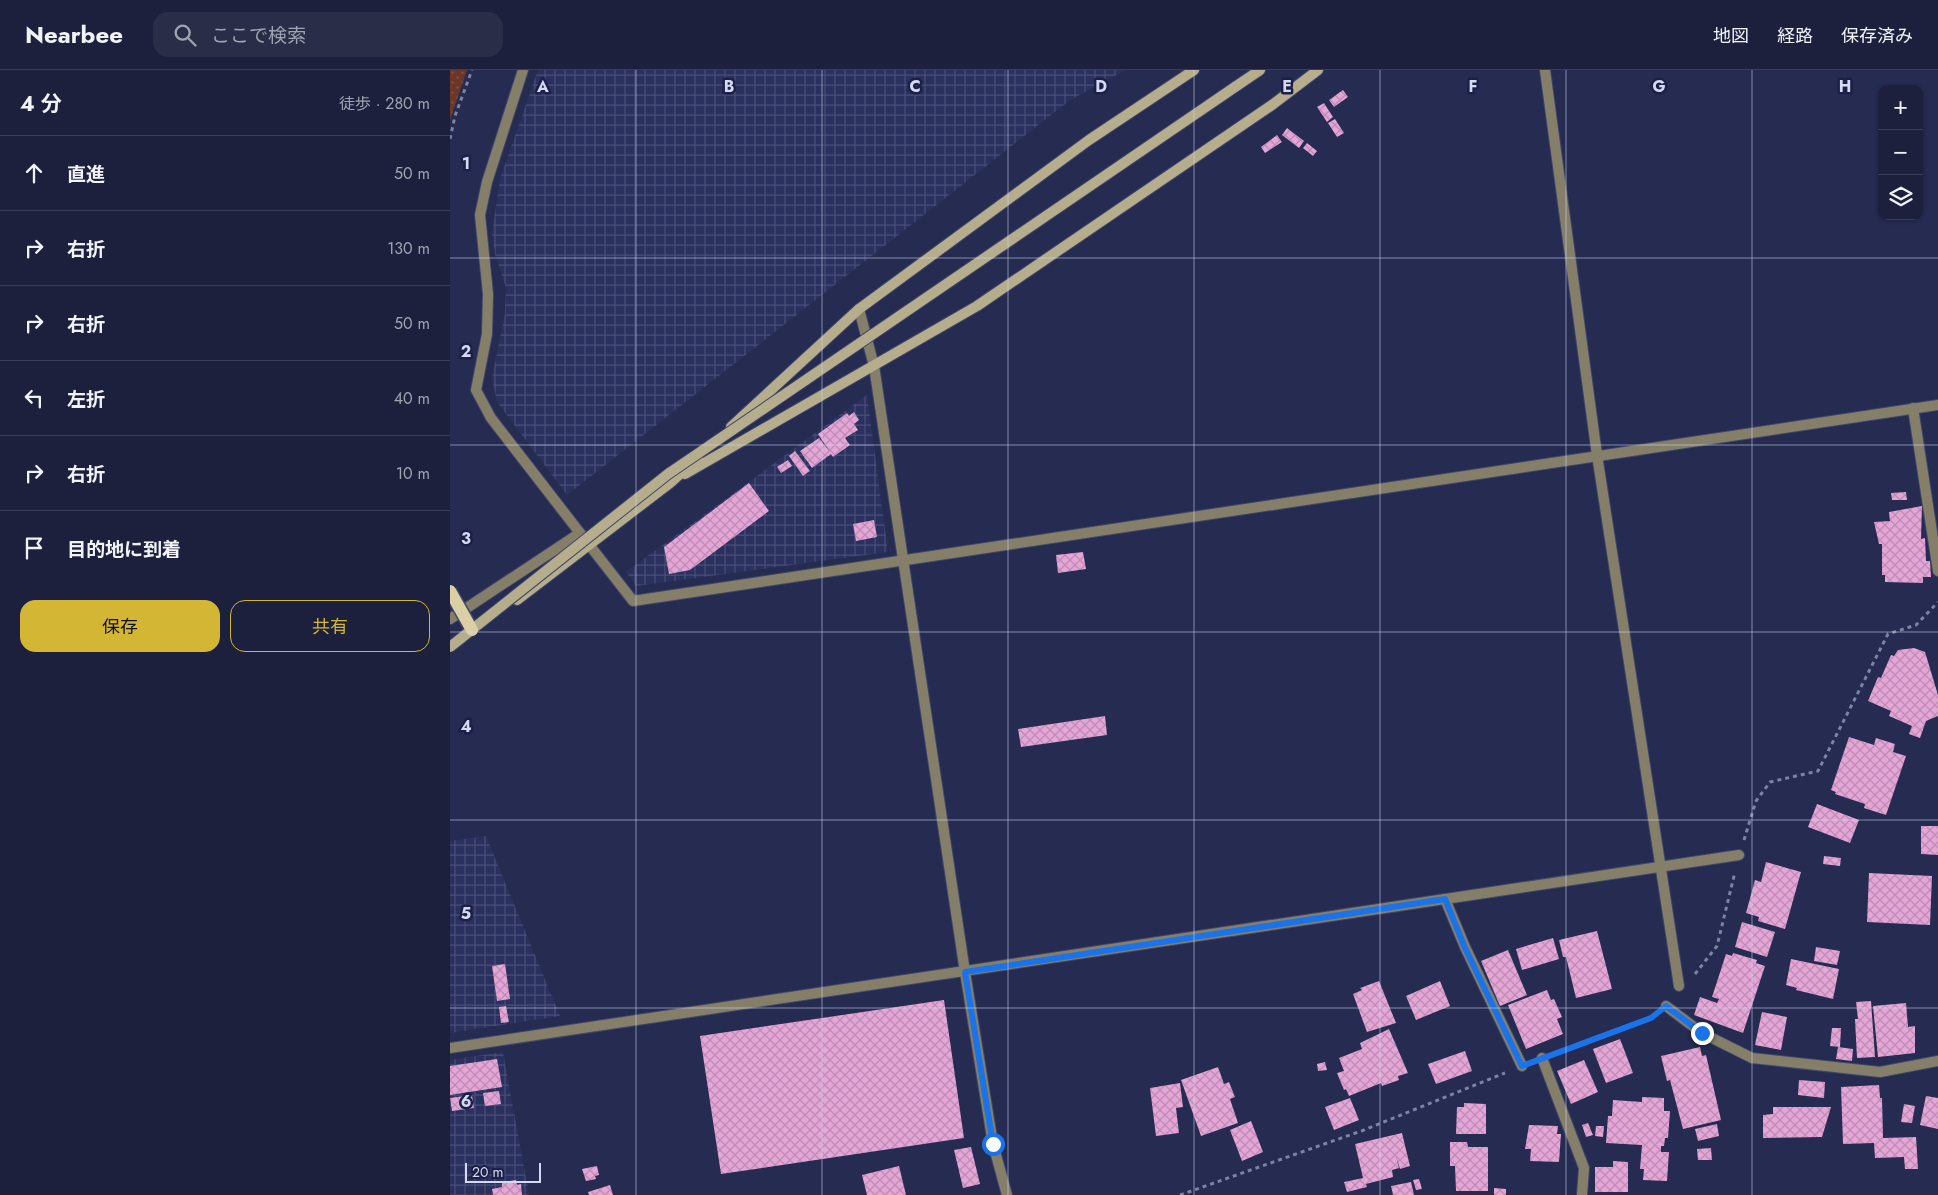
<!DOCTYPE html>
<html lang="ja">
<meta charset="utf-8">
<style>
:root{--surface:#1c203d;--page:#292d48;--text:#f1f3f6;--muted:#a0a3b0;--line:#3a3e57;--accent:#d4b635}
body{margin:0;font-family:Jost,"Noto Sans JP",sans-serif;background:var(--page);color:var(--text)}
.controls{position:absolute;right:15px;top:15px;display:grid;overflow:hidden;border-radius:10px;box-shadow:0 1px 4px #0004}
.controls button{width:45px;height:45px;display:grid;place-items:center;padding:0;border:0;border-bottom:1px solid var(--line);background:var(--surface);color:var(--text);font:25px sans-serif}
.scale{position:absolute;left:15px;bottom:12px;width:76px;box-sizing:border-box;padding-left:5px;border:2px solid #d4daf3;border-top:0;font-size:14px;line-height:18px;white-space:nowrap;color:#d4daf3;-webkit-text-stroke:4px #1c2046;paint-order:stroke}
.stop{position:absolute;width:15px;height:15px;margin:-11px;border:4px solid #1a73e8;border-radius:50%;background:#fff}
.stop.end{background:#1a73e8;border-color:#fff;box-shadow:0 1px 5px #0008}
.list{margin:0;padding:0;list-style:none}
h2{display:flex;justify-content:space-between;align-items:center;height:65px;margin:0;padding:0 20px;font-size:21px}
h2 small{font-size:16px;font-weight:400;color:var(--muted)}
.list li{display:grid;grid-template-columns:32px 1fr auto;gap:15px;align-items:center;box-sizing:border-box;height:75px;padding:0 20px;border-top:1px solid var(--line)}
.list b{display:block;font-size:19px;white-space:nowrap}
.list em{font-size:16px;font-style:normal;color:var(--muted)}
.actions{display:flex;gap:10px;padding:15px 20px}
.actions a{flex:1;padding:11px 0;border:1px solid var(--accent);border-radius:15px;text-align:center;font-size:18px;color:var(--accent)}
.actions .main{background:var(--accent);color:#111}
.icon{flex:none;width:28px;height:28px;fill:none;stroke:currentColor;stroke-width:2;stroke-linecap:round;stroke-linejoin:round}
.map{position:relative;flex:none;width:1488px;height:1125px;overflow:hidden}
header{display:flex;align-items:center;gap:30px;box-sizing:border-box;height:70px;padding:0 25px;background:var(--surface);border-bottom:1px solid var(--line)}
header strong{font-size:24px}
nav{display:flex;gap:28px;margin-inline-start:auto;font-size:18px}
.search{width:350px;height:45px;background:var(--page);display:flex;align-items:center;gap:12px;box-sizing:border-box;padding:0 18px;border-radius:15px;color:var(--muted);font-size:19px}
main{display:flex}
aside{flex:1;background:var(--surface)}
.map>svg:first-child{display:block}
</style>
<header>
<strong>Nearbee</strong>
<div class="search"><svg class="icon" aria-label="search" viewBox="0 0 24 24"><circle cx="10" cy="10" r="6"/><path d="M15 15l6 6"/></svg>ここで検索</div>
<nav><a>地図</a><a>経路</a><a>保存済み</a></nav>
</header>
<main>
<aside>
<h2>4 分<small>徒歩 · 280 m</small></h2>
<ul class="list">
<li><svg class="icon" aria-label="ahead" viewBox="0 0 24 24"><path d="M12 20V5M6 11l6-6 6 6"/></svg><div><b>直進</b></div><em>50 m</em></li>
<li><svg class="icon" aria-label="right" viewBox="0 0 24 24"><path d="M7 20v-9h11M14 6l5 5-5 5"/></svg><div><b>右折</b></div><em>130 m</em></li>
<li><svg class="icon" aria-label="right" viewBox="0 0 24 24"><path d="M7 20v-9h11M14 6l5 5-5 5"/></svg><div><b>右折</b></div><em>50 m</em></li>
<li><svg class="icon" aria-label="left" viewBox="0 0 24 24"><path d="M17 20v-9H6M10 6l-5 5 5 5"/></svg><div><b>左折</b></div><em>40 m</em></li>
<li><svg class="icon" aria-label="right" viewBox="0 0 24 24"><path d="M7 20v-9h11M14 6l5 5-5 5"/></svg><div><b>右折</b></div><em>10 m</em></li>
<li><svg class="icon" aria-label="arrive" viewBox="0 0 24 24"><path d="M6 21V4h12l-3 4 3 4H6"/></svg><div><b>目的地に到着</b></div></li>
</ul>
<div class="actions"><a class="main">保存</a><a>共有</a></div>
</aside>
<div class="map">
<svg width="1488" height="1125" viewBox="0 0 1488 1125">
<defs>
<pattern id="industrial-grid" width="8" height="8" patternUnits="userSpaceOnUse" patternTransform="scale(1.25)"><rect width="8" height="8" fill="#2b315f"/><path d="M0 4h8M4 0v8" fill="none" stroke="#494e76"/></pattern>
<pattern id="grass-dots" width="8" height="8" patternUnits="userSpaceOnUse" patternTransform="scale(1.25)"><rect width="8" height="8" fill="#6c3628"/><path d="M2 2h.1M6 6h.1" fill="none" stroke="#805248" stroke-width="1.8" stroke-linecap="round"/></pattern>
<pattern id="building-cross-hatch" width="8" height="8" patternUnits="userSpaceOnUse" patternTransform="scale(1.25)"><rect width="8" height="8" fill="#e5a5d6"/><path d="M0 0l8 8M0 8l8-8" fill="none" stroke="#bc8cb3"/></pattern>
</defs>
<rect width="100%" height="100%" fill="#252b51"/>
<g fill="url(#industrial-grid)">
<path d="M88,0H675L619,31L117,425L47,332L42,308L55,243L56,218L45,184L42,163L50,109Z"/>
<path d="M417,325L438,482L186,516L176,502Z"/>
<path d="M36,766L110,946L0,963V771Z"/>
<path d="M53,982L79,1125H0V990Z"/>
</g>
<path fill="url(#grass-dots)" d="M0,0H17L0,50Z"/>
<g fill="url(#building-cross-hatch)">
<path d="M893,20L898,27L884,37L879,30Z"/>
<path d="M874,33L883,47L877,52L867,37Z"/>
<path d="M885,49L894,63L887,67L878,53Z"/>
<path d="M837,58L854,71L849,78L832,65Z"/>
<path d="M827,65L832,72L815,83L811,77Z"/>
<path d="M857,73L867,81L863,86L853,78Z"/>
<path d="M404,342L409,350L404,354L408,360L395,368L400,375L383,387L381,384L362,398L350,381L369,368L380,382L368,364L397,343L399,346Z"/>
<path d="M345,381L360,401L353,406L339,386Z"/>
<path d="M338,390L342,396L331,403L327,397Z"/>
<path d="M299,413L319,441L240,500L219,504L214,477Z"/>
<path d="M1456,422L1457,430H1442L1441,423Z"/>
<path d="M1472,436L1471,469L1475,468L1476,491H1480L1481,507H1473V513L1435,512V505H1432V474H1429L1424,452L1440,451L1439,442Z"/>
<path d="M424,450L427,467L406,471L403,454Z"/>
<path d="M633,482L636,499L608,503L606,485Z"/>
<path d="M1464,578L1475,582L1488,625V646L1476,651L1470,668L1459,664L1462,656L1439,646L1441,641L1418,631L1428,607L1431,608L1441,585L1444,586L1448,580Z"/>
<path d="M655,646L657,665L571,677L568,659Z"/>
<path d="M1399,667L1424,675L1426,668L1445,674L1443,682L1456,686L1436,745L1414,738L1415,734L1385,724L1386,722L1381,720Z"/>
<path d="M1367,734L1409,750L1400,773L1358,757Z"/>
<path d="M1471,756H1488V785L1471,784Z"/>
<path d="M1374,786L1391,788L1390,796L1373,794Z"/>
<path d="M1316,792L1351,802L1335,859L1308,851L1309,847L1296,843L1305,810L1311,812Z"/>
<path d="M1419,803L1482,806L1480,855L1417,852Z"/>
<path d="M1292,852L1325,862L1317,887L1285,877Z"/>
<path d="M1147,861L1162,919L1126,928L1116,887H1113L1109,870Z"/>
<path d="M1103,868L1109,889L1072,900L1066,879Z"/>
<path d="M1366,877L1390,881L1387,895L1364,891Z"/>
<path d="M1058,880L1077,925L1050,936L1031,891Z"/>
<path d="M1283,883L1307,890L1306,893L1315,896L1293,963L1244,945L1250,927L1267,933L1269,929L1262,927L1276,884L1282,886Z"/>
<path d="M1341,889L1389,899L1383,929L1346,920L1347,918L1336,915Z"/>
<path d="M55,894L60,929L47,931L42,896Z"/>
<path d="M929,911L946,953L917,962L903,924L912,920L910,918Z"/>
<path d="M990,911L1000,936L966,950L956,926Z"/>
<path d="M1097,920L1101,930L1104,929L1112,947L1107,949L1113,964L1076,979L1058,935Z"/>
<path d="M494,930L514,1068L271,1104L250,966Z"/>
<path d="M1421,931L1425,987L1407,988L1405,949H1408L1406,932Z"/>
<path d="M1456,933L1458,957L1465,956V983L1428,987L1423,936Z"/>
<path d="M56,936L59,952L51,953L49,937Z"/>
<path d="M1312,942L1337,947L1331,980L1305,975Z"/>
<path d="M1382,958H1391L1390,977L1380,976Z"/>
<path d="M939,959L958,1003L948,1006L949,1010L932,1016L931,1013L899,1026L896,1019L894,1020L887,1003L894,1001L889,988L912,979L910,973Z"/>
<path d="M1170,969L1183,1003L1156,1013L1143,979Z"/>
<path d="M1250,977L1252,986L1256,985L1271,1050L1233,1059L1220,1010L1217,1011L1211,986Z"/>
<path d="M1388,977L1403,979L1402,991L1386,989Z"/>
<path d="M1015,981L1022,1001L986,1014L978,994Z"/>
<path d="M47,989L52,1017L0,1025V996Z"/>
<path d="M1134,990L1148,1022L1121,1034L1107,1001Z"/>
<path d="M875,992L877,1000L868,1001L867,994Z"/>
<path d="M768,997L774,1014L779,1012L785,1027L780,1029L788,1053L751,1066L731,1010Z"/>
<path d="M1349,1010L1375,1012L1374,1028L1348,1025Z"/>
<path d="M730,1013L733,1037L726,1038L729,1063L706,1066L700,1018Z"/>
<path d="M1429,1015L1430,1028H1432L1433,1068L1466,1067L1468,1099H1455L1454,1087L1425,1088L1424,1073L1393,1074L1391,1017Z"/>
<path d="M49,1021L51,1034L35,1036L33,1023Z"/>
<path d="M22,1025L24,1038L2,1041L0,1028Z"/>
<path d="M1476,1026L1488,1028V1059L1470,1055Z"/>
<path d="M1192,1027L1214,1028V1041H1220L1218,1068H1215L1214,1076H1211V1082H1219L1217,1111L1193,1110L1194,1099H1190L1192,1075L1156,1073L1158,1046H1162L1163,1030L1192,1032Z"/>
<path d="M900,1028L909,1050L884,1060L875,1037Z"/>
<path d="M1014,1033L1036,1034V1064H1006L1007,1037H1014Z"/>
<path d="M1454,1034L1465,1036L1462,1053L1451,1052Z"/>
<path d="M1323,1037H1381L1372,1067L1313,1068V1045L1323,1044Z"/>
<path d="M801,1051L813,1082L792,1091L780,1060Z"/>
<path d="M1138,1053L1143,1065L1136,1067L1132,1055Z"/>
<path d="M1267,1054L1269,1066L1248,1071L1245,1059Z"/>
<path d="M1079,1055L1108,1056L1107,1064H1111L1109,1092L1080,1091L1081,1079H1075Z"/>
<path d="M1146,1056H1154L1153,1067L1145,1066Z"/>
<path d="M952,1063L960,1096L950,1099L946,1086L949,1098L942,1100L943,1107L916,1114L917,1117L897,1122L894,1112L913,1108L905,1074Z"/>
<path d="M1000,1072H1017L1018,1077H1038V1121H1006L1005,1096H1000Z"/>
<path d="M521,1077L530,1114L513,1118L504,1080Z"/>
<path d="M1261,1078L1262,1090H1248L1247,1079Z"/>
<path d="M1163,1091L1178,1092V1122H1145V1097H1163Z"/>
<path d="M147,1096L149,1105L145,1106L146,1109L136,1111L132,1099Z"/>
<path d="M449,1096L456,1125H417L412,1105Z"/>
<path d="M969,1109L972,1119L966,1120L963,1110Z"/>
<path d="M66,1110L67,1115L71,1114L72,1125H43L42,1119L52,1117V1112Z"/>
<path d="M961,1112L964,1125H943L941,1116Z"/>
<path d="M160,1115L163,1125H139L138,1122Z"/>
<path d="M1044,1118L1056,1119V1125H1044Z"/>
</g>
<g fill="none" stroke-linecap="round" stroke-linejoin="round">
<g stroke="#41476b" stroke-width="12">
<g id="lane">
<path d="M1463,338L1488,501"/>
<path d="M995,829L1015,877L1072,996"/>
</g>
</g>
<g stroke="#41476b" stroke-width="12">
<g id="street">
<path d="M73,0L37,112L30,145L38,224L37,264L26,320L41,348L130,463"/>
<path d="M1095,0L1147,385L1229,916"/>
<path d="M409,239L424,296L515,902L543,1074L557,1125"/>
<path d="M0,549L130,463L183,531L1488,335"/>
<path d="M1216,936L1252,963L1302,988L1430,1002L1488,991"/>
<path d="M0,978L1289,785"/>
<path d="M1092,988L1134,1098L1132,1125"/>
</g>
</g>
<g stroke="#41476b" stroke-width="12">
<g id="secondary">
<path d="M785,17L810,0"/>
<path d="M281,357L409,239L639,70L744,0"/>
<path d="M235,404L527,236L822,35L868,0"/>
<path d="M67,530L220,413L248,388"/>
</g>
</g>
<g stroke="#7d83a3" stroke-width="3" stroke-dasharray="4 4" stroke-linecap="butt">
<path d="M0,69L5,46L22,0"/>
<path d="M1294,770L1306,731L1320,712L1368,701L1438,564L1466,555L1488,532"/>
<path d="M1245,904L1267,876L1285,802"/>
<path d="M1108,982L1202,947"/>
<path d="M730,1125L914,1060L1055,1003"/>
</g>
<use href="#lane" stroke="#857f6a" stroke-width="10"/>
<use href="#street" stroke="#857f6a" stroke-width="10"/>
<use href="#secondary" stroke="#b5ad8b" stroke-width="10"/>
<g stroke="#41476b" stroke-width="12" stroke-linecap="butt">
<path id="secondary-bridge" d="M0,577L218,404L785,17"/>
</g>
<g stroke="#41476b" stroke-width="15" stroke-linecap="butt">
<path id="primary-bridge" d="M0,521L22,560"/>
</g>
<use href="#secondary-bridge" stroke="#b5ad8b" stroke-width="10"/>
<use href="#primary-bridge" stroke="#dbd0a4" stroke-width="12"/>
</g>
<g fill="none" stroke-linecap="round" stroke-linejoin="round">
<path stroke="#1a73e8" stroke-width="6" d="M543,1074L515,902L995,829L1015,878L1072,996L1201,948L1216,936L1252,963"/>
</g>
<path fill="none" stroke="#d4daf3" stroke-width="1" stroke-opacity="0.55" d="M186,0V1125M372,0V1125M558,0V1125M744,0V1125M930,0V1125M1116,0V1125M1302,0V1125M0,188H1488M0,375H1488M0,562H1488M0,750H1488M0,938H1488"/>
<g font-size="16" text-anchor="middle" font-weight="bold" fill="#d4daf3" stroke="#1c2046" stroke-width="5" stroke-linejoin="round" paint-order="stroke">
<text x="93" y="22">A</text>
<text x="279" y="22">B</text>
<text x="465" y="22">C</text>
<text x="651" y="22">D</text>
<text x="837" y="22">E</text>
<text x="1023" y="22">F</text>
<text x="1209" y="22">G</text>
<text x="1395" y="22">H</text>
<text x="16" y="99">1</text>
<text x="16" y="287">2</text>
<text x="16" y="474">3</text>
<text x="16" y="662">4</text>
<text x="16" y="849">5</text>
<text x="16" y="1037">6</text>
</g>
</svg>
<div class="controls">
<button>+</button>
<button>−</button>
<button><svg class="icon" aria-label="layers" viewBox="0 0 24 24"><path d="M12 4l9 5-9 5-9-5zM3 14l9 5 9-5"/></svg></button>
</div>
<div class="scale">20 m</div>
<div class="stop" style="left:543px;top:1074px"></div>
<div class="stop end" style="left:1252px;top:963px"></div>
</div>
</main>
